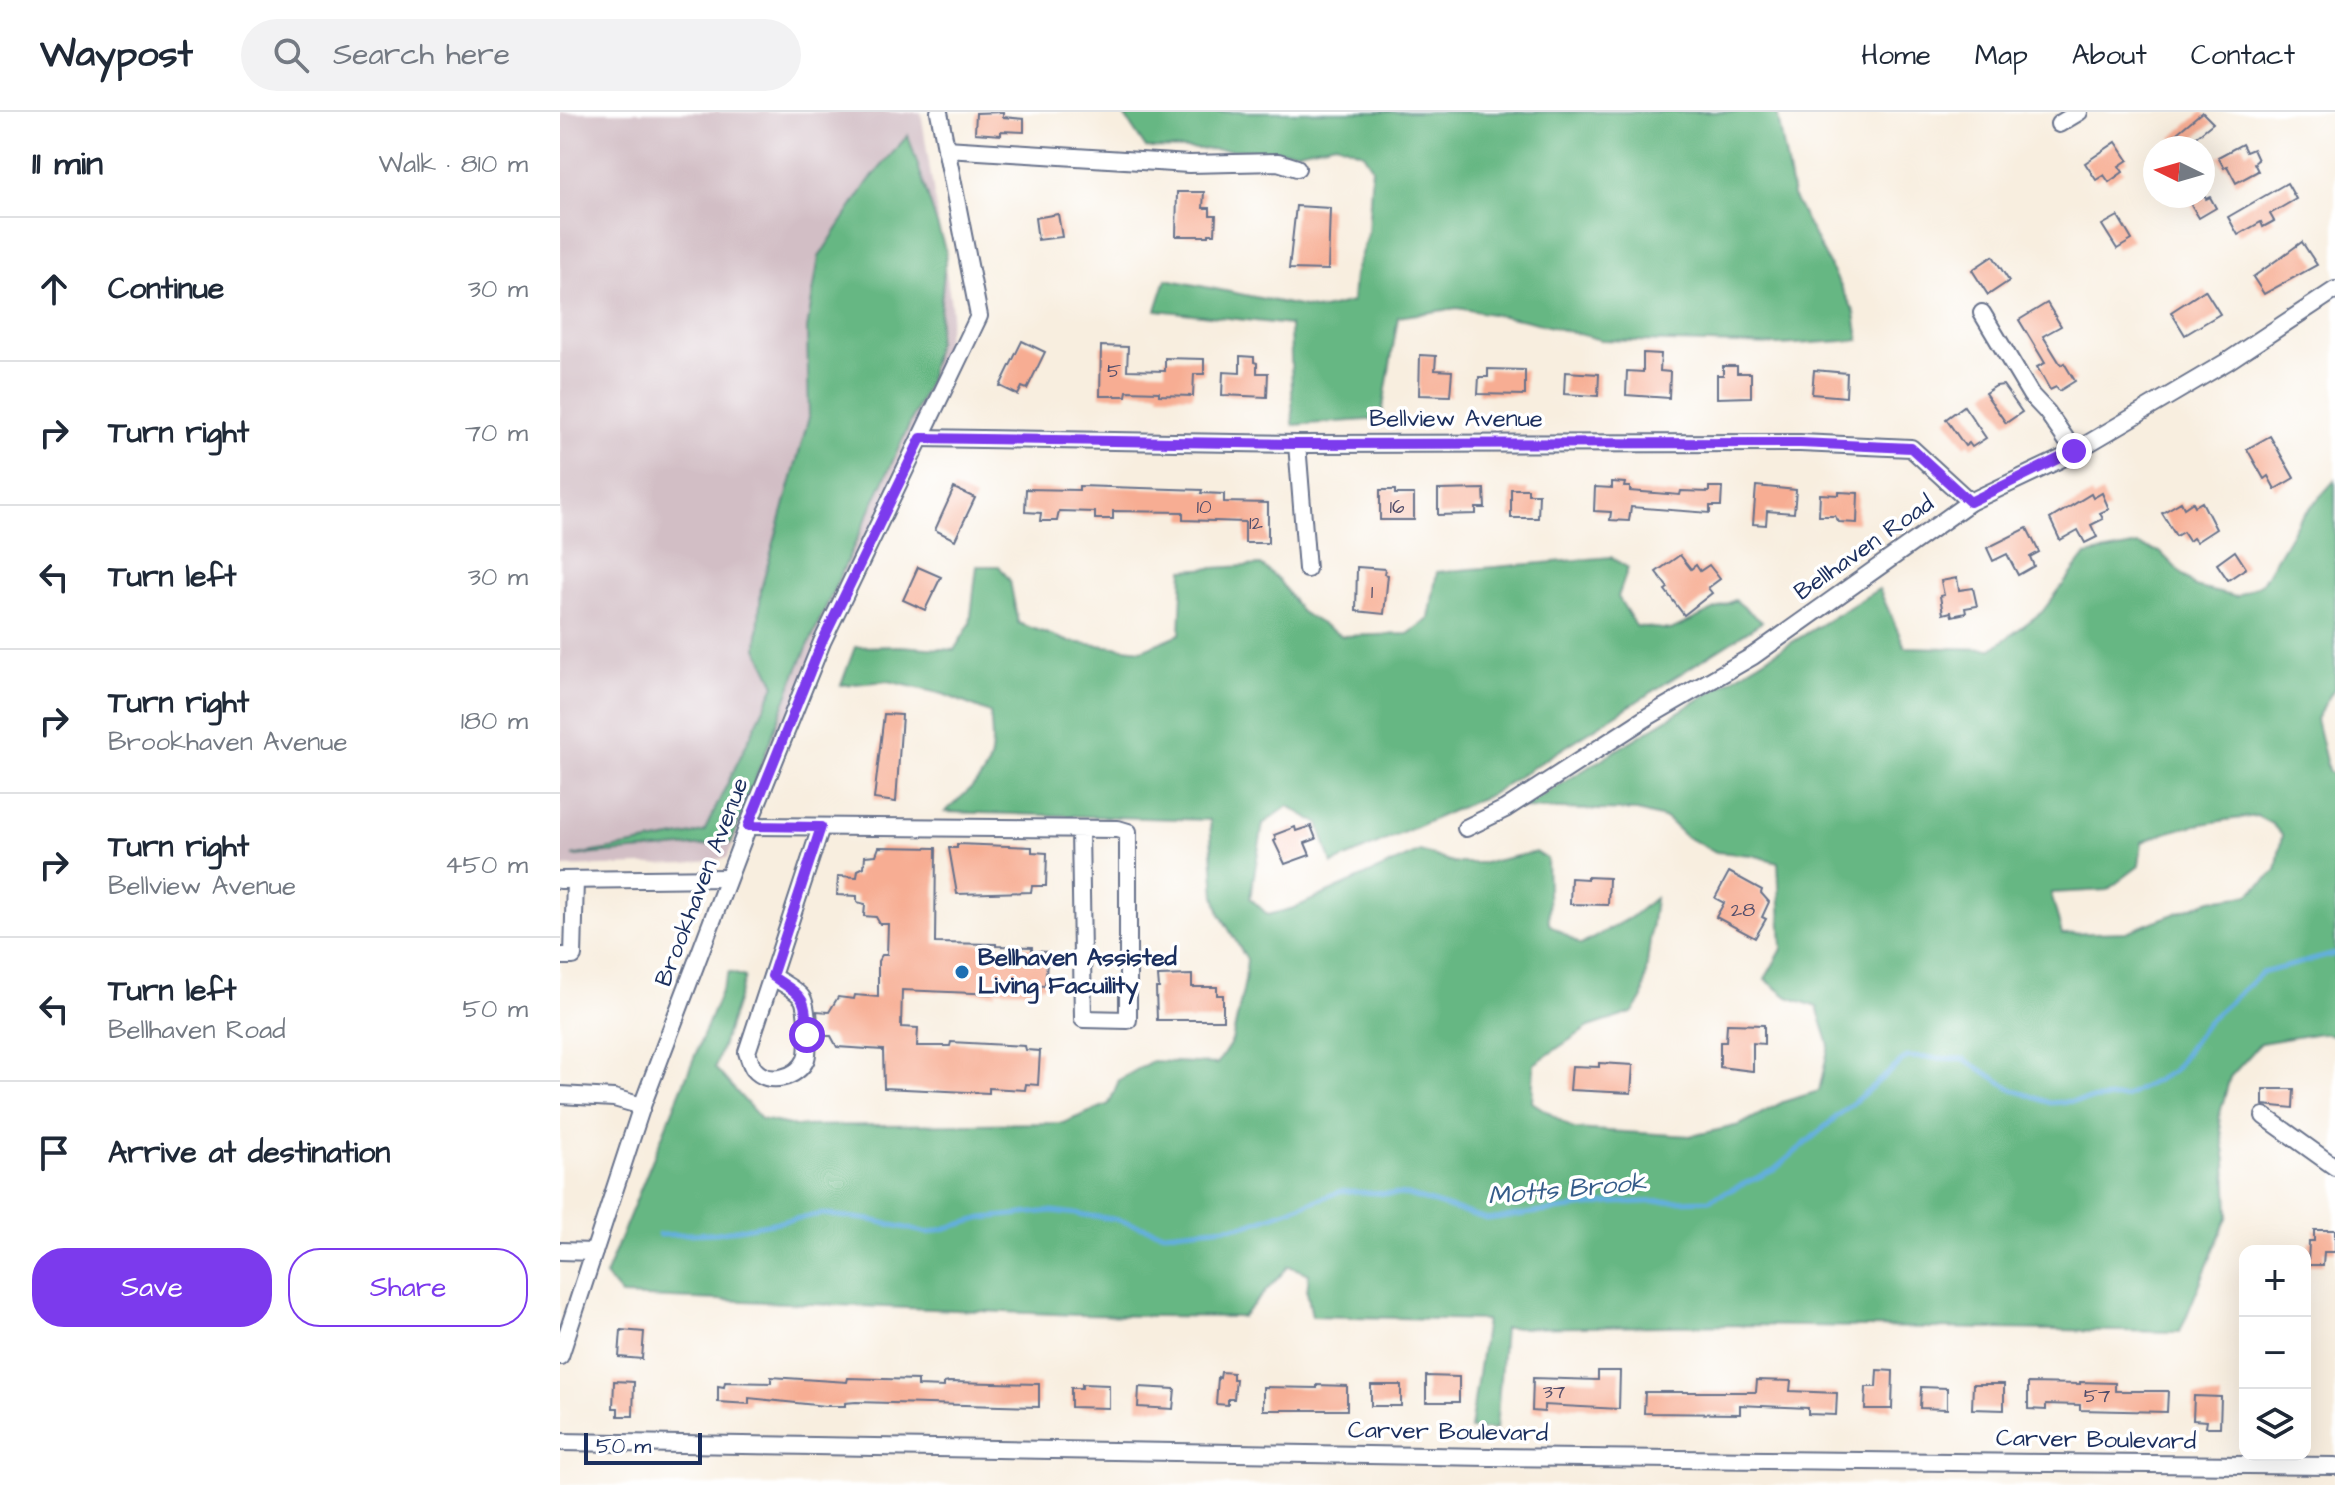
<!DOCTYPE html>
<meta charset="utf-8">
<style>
:root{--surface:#fff;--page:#f2f2f3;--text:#1f2937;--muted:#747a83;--line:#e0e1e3;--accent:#7c3aed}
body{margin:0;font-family:"Architects Daughter",sans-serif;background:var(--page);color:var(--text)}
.controls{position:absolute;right:24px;bottom:24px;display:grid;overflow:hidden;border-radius:16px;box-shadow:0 8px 32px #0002}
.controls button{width:72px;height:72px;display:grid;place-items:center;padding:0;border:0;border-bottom:2px solid var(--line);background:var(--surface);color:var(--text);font:40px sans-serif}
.compass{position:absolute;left:1583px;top:24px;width:72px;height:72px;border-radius:50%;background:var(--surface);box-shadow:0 8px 32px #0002;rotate:275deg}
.scale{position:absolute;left:24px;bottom:20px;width:118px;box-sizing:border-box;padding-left:8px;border:4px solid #1b2f5e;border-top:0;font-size:22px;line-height:28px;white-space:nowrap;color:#1b2f5e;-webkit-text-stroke:6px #fff;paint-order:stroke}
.stop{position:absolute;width:24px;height:24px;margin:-18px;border:6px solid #7c3aed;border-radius:50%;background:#fff}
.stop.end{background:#7c3aed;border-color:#fff;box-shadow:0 2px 8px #0008}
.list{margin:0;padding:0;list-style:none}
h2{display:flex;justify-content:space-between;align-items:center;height:104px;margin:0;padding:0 32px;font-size:34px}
h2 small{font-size:26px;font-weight:400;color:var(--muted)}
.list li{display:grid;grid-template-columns:52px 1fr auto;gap:24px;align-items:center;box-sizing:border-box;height:144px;padding:0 32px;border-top:2px solid var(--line)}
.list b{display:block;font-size:30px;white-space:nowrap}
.list p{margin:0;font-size:26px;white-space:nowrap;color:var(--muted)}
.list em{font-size:26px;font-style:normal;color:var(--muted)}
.actions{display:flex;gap:16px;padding:24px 32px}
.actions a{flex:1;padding:18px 0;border:2px solid var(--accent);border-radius:32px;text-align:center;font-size:28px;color:var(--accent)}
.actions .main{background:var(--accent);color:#fff}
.icon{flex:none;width:44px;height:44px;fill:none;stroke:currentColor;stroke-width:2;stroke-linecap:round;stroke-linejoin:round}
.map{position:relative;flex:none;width:1775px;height:1373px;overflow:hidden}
header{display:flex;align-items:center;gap:48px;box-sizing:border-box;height:112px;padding:0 40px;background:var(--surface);border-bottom:2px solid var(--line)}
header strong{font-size:38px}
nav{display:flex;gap:44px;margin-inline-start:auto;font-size:28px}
.search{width:560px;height:72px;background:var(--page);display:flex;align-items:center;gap:20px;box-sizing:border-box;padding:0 28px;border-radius:44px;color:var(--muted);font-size:30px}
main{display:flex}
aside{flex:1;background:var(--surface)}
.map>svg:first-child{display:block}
</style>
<header>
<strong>Waypost</strong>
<div class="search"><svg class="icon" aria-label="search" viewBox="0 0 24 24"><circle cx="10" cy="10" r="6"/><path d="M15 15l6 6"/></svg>Search here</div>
<nav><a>Home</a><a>Map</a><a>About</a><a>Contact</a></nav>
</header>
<main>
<aside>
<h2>11 min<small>Walk · 810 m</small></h2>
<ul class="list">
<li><svg class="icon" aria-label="ahead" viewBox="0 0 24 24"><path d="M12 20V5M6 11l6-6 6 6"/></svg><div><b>Continue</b></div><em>30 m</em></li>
<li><svg class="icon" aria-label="right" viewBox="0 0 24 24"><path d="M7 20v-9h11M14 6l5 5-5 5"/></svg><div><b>Turn right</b></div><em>70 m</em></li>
<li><svg class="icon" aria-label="left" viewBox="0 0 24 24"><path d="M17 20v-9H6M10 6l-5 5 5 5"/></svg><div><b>Turn left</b></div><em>30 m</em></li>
<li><svg class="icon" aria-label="right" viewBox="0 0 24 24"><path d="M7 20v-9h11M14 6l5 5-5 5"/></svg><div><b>Turn right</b><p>Brookhaven Avenue</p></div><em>180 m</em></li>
<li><svg class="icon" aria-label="right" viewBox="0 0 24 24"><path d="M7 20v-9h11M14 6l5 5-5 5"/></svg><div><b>Turn right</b><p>Bellview Avenue</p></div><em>450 m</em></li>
<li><svg class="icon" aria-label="left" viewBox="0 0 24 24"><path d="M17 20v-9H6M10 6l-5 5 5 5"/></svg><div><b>Turn left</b><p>Bellhaven Road</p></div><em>50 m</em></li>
<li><svg class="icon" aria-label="arrive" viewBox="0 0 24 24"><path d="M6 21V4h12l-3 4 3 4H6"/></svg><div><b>Arrive at destination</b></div></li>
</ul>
<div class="actions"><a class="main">Save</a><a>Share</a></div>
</aside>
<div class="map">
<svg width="1775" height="1373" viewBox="0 0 1775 1373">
<rect width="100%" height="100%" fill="#fff"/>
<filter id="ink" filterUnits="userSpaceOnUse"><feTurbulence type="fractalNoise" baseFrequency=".0125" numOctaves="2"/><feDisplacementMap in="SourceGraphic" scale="16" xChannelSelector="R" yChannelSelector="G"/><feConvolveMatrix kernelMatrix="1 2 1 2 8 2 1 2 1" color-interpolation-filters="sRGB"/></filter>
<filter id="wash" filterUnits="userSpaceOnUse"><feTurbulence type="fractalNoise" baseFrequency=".006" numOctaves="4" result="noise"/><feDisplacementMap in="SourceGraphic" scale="32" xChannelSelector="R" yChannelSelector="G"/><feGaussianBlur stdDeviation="1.8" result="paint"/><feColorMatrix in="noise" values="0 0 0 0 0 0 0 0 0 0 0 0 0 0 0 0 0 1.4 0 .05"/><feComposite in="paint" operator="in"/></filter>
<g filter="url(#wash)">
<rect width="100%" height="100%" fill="#f8eedf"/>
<path fill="#d2bec5" d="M0,0H361L392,199L377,270L167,746L127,752L0,755Z"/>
<g fill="#66b783" stroke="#407370" stroke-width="2" fill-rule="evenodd">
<path d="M562,0H1217L1233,84L1295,201L1299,228L1219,233L1041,228L965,208L897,196L838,205L821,307L733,313L730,213L596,198L606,167L759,198L792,190L794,163L808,121L812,55L803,41L776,31L738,39L586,36Z"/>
<path d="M348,23L386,140L377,229L367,274L237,558L171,731L12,744L144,720L215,573L197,536L201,477L249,305L247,217L259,145L308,70Z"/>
<path d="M1775,368V575L1756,607L1768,658L1775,665V923L1760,921L1701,931L1670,965L1659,1005L1666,1049L1668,1103L1620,1220L1186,1213L944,1216L936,1318L910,1317L926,1208L752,1204L747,1180L749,1162L729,1154L682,1205L518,1203L62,1184L45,1164L169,860L185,865L155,956L201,1007L235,1014L503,1011L549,992L559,968L592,949L657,952L672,929L685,869L687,848L660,802L655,784L650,708L385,700C426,662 437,661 430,601L383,582L328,569L281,573L295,535L340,534L394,538L410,512L417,454H439L450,469L458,511L510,530L582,538L620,522L623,458L701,453L718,467L741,500L782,524L848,522L869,507L877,460L1051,445L1068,456L1058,485L1076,514L1111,518L1175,488L1202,510L931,682L772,752L759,712L728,694L703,712L690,786L708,803L734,796L860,739L895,751H924L976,740L987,747L989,812L1021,833L1070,806L1095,786L1083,886L1072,901L1029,915L974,952L972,990L1014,1017L1131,1024L1180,1013L1223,990L1259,979L1269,933L1257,895L1228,885L1205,867L1222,837L1218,750L1192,743L1156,740L1126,725L1107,707L1077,699L962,696L1319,477L1345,535L1432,537L1482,500L1526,443L1578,433L1600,440L1635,475L1676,485L1702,471L1739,408ZM1697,704L1712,712L1722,723L1716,759L1688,783L1651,788L1566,820L1502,822L1491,781L1547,778L1579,754L1582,730C1620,713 1657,709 1697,704Z"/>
</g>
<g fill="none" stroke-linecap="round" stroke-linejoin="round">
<path stroke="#64afdd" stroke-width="5" d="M99,1123L157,1121L262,1102L311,1108L368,1121L423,1106L492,1099L555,1107L604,1121L687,1113L782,1079L848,1083L927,1107L1052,1091L1149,1088L1214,1058L1347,945L1404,947L1452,977L1490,991L1565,985L1613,959L1647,910L1702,861L1775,842"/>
</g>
<g id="blocks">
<g fill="#f7ad93">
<path d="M443,0V5L464,7V20L441,19V23L415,21L416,1Z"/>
<path d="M1642,0L1653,11L1622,36L1612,25Z"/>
<path d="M1556,30L1568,48L1559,54L1563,60L1549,70L1544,63L1536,68L1525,51Z"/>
<path d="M1682,32L1686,40L1693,37L1698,48L1694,51L1698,59L1676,71L1667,54L1664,56L1658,45Z"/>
<path d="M1727,71L1736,87L1710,102L1714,109L1703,115L1701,110L1678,123L1668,105Z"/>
<path d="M617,80H644L643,96H650V103H656L655,122H649V124H616Z"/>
<path d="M1626,84H1644L1646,87L1650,85L1656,96L1639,106Z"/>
<path d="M736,94L770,96L768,158L729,157Z"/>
<path d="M498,102L502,125L478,128L475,106Z"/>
<path d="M1558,104L1572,128L1557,137L1542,113Z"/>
<path d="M1742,130L1757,153L1704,182L1693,165Z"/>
<path d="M1433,144L1449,169L1428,183L1412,158Z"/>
<path d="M1645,178L1660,202L1625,223L1611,200Z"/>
<path d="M1487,191L1501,214L1483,224L1501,253L1504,251L1515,269L1499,279L1496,275L1490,278L1477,255L1485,251L1459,208Z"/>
<path d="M462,229L485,240L467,277L462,275L458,283L440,274Z"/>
<path d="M541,234L568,235L567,258L605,259V246L644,247V262H634L633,284L599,283V280L567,279L566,284H540Z"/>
<path d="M1083,241L1101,242L1100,259L1110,260L1109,286L1066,283L1067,259L1083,260Z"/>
<path d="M860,243L876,244L875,258L892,259L890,284L859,283Z"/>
<path d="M680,244L694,245V250L697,251V261H708L707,285L662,283L663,260L680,261Z"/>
<path d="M1163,254H1177V261H1191V285L1157,286V263H1163Z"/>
<path d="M928,257L965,258V283L918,282L919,265H928Z"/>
<path d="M1254,258L1287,261L1286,285L1252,282Z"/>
<path d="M1005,260L1039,262L1038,284L1004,282Z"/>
<path d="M1443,273L1462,300L1446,311L1425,281L1436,274Z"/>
<path d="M1404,294L1426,326L1412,335L1409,331L1405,334L1386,307Z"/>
<path d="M1710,324L1734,366L1715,377L1708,364L1704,367L1687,337Z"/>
<path d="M1052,370L1065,371L1064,375H1070V379L1120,383L1121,379L1149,380V375H1162L1161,394H1150V401L1071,395L1069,409L1050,408L1051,400L1034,399L1035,375L1052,376Z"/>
<path d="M519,374L642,378L641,381L664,382V390L708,391V431H685V410L623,408V400L553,399V407H535V400L499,399L497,409H480L481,401L465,400L466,377L519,378Z"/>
<path d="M1196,374L1236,378L1234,401L1207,399L1206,413L1193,412Z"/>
<path d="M394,376L415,386L395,428L375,418Z"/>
<path d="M924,377L925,396H916V402L878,403V378Z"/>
<path d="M951,377H968V382H979L978,406H951Z"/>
<path d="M820,378H835V382H854V408H820Z"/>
<path d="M1279,380L1298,381L1297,411L1279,410L1275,404H1259L1260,382L1279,383Z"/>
<path d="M1542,381L1549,397L1540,401L1543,407L1531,413L1537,425L1525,431L1518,418L1500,428L1490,407L1531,382L1533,386Z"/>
<path d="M1621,390L1624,396L1633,390L1635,394L1642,390L1656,417L1636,430L1633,426L1629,429L1623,420L1616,424L1602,401Z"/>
<path d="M1467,416L1479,440L1470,445L1474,454L1458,463L1447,442L1433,449L1427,436Z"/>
<path d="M1675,439L1686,456L1668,468L1657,452Z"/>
<path d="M1120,443L1131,457L1136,453L1140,459L1149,453L1160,467L1148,476L1152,481L1124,503L1105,478L1108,476L1096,460Z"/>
<path d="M358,455L381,465L365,498L343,488Z"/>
<path d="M797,455L825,457L824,462L828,463L824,502L796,499Z"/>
<path d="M1397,466L1399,478L1413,476L1417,494L1405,496L1406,501L1392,504L1391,500L1383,502L1380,484L1384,483L1381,469Z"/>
<path d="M324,602L342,603L336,690L314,687Z"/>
<path d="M751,714L756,727L745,731L750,743L725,752L714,729L716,728L714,723L735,715L736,719Z"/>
<path d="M397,732L472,735V740L487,741L486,774H472L471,780L397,782L389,736H397Z"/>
<path d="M319,735L376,736L375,831L436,832V834L472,835V839L488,840L485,874L472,873L471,879L436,878V882L342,878L341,915L358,916L357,934H390L391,930L465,934L466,938L480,939L478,973L466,972L465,978L429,976V981L324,976L323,938L277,935L271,924H259L257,899L269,900L278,885L294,887L295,883L318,885V849L322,843H327L328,812H320L316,805L304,804L305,792L297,790V784L277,783L278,764L297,765L298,758L304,755L305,744L316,743Z"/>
<path d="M1169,760L1202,778L1201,781L1209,790L1202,805L1206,807L1195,826L1156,805L1164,791L1155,786Z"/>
<path d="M1027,765L1049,766L1048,793L1010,792L1011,766L1027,767Z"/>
<path d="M632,863V875H657V883H663V908H597L596,876H599L598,864Z"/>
<path d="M1167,912L1204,913V932L1193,931V959L1160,955V930H1166Z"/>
<path d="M1039,951L1073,953L1071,981L1010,978L1012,954L1039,955Z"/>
<path d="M1703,977H1734L1733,996L1703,993Z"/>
<path d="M1754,1118H1775V1140H1764L1763,1153H1748L1749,1129H1754Z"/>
<path d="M61,1218L84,1220L82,1247L59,1245Z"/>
<path d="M1317,1258L1333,1259L1332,1297H1305L1306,1275H1316Z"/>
<path d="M1038,1259H1060L1059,1297L984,1293V1300L972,1299L973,1266L1038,1268Z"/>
<path d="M661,1260L673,1261V1267H676L674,1287H668V1293L656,1292L658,1265L660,1266Z"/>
<path d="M866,1264L899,1265V1290H866Z"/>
<path d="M211,1265L287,1270L288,1266L358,1268V1274L384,1275V1271L389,1270L479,1272V1295L296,1290L285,1291V1294H265L189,1286V1292L158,1290V1274L164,1275L165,1270L211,1271Z"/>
<path d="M1197,1268L1231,1269L1230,1279L1277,1281L1276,1303L1248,1302V1296L1180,1293V1302L1084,1301L1085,1280H1196Z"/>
<path d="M54,1269L74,1270L73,1304H58V1296H53Z"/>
<path d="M1520,1270L1555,1271V1279H1608L1607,1300L1520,1298V1293L1486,1292V1298L1468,1297V1271L1520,1272Z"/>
<path d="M522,1272L549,1273V1296L511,1295V1276H522Z"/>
<path d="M1413,1272H1444V1298L1412,1297Z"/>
<path d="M757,1273L787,1274V1298H703V1275L757,1276Z"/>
<rect x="811" y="1273" width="30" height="21"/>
<path d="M579,1275L615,1277L613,1297L578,1295Z"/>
<path d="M1361,1275L1387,1276V1297L1360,1296Z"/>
<path d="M1634,1284L1661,1285L1660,1315H1646L1647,1309L1633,1308Z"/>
</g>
</g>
</g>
<g filter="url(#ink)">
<use href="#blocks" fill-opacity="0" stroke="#68728b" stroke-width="2"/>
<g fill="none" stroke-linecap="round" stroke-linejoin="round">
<g stroke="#68728b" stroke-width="20">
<g id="minor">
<path d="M1499,12L1519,0"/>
<path d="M386,37L629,52L718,50L737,56"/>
<path d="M1422,201L1471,283L1487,300L1514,339"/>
<path d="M361,326L737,332L1240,331L1351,336L1410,390"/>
<path d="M737,332L747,457"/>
<path d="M188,714L558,717L568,720V908L523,907L520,717"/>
<path d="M906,716L945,697L1089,604L1193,544L1410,390L1507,344L1668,249L1775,178"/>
<path d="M0,768L167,766"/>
<path d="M0,844H13L15,768"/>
<path d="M212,864C221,871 236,877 242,886C248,893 249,938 246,947C238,966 208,974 194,957C191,953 189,946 187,940L261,715"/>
<path d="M0,983L54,986L82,994"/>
<path d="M1704,1004L1775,1055"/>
<path d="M0,1139L34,1140"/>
<path d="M0,1244L82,994L188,714L262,530L419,204L379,0"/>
<path d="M0,1330L930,1345L1775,1354"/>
</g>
</g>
<use href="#minor" stroke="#fff" stroke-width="16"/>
</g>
</g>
<g fill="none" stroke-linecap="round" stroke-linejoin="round" filter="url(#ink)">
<path stroke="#7c3aed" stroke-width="10" d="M247,923C246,883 244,886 212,864L261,715L188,714L262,530L361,326L737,332L1240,331L1351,336L1410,390L1514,339"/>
</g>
<circle fill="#1f6fb2" stroke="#fff" stroke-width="3" cx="402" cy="860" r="8"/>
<g text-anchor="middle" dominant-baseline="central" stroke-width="7" stroke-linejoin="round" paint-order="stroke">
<g font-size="20" fill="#524e6b">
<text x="554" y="259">5</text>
<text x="644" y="395">10</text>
<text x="837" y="395">16</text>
<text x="696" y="411">12</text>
<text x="812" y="480">1</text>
<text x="1183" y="798">28</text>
<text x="994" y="1280">37</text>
<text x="1537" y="1284">57</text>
</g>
<g font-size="24" fill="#1b2f5e" stroke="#fff">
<text x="896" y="307">Bellview Avenue</text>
<text transform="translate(1304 436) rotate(-35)">Bellhaven Road</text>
<text transform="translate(142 770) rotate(-69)">Brookhaven Avenue</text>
<text transform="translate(888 1320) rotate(1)">Carver Boulevard</text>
<text transform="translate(1536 1328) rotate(1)">Carver Boulevard</text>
</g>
<g font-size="24" font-weight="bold" fill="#1b2f5e" stroke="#fff" text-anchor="start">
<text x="418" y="846">Bellhaven Assisted<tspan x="418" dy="28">Living Facuility</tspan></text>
</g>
<g font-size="26" font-style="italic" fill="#355c8a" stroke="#fff">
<text transform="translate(1007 1077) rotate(-5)">Motts Brook</text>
</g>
</g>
</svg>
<div class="controls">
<button>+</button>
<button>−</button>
<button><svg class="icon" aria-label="layers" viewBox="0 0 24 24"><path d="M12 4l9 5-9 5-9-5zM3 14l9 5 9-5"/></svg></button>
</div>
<svg class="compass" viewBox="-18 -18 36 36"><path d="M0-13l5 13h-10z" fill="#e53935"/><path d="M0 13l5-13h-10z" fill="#747a83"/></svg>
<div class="scale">50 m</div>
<div class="stop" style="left:247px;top:923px"></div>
<div class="stop end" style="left:1514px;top:339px"></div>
</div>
</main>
